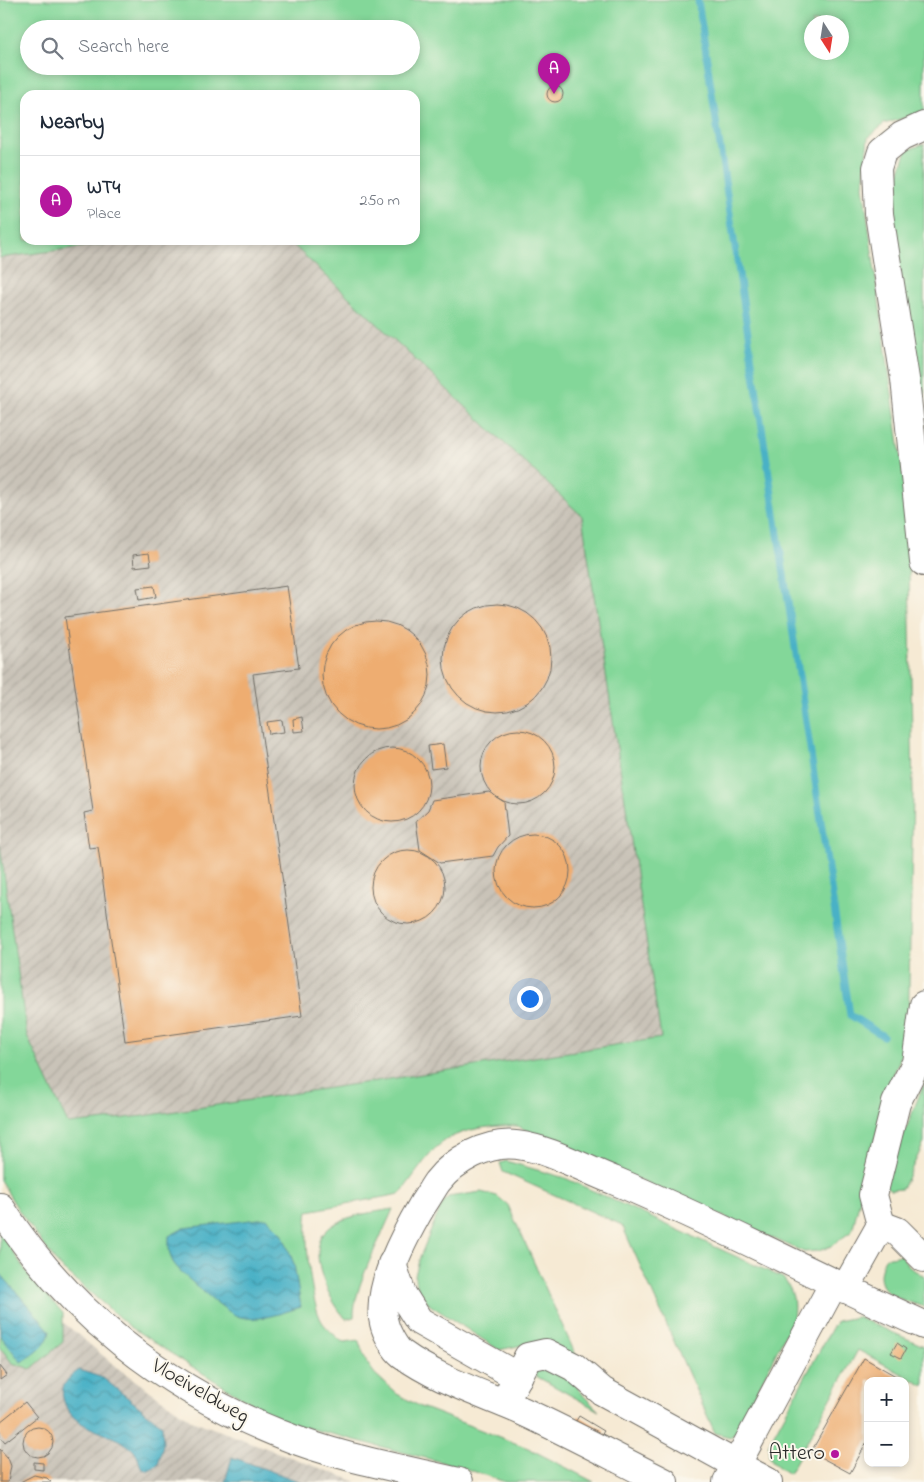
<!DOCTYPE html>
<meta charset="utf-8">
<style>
:root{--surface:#fff;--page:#f2f2f3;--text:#1f2937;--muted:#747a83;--line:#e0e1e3;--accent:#b5179e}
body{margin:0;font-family:"Indie Flower",sans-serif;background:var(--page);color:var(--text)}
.controls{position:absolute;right:15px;bottom:15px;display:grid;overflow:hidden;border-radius:10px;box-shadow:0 2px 8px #0003}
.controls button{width:45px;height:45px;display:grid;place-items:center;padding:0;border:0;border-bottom:1px solid var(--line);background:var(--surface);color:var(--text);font:25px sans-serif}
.compass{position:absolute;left:804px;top:15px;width:45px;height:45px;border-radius:50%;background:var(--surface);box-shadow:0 2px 8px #0003;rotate:168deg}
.you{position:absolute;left:529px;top:998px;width:18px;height:18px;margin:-12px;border:4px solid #fff;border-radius:50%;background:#1a73e8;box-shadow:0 0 0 8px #1a73e833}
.badge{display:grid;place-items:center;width:32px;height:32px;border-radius:50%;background:var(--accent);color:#fff;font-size:16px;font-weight:700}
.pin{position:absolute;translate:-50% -41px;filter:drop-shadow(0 1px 2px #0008)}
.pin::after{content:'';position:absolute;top:26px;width:18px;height:15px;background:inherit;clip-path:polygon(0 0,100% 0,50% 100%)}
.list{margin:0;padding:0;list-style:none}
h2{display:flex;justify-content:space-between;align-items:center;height:65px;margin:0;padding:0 20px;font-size:21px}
h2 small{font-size:16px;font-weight:400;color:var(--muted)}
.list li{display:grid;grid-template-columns:32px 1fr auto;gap:15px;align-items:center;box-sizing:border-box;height:90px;padding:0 20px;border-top:1px solid var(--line)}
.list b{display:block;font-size:19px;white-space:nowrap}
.list p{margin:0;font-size:16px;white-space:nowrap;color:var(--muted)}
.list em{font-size:16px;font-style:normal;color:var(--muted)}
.icon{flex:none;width:28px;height:28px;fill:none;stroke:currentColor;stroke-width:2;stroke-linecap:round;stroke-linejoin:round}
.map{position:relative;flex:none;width:924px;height:1482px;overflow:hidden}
.search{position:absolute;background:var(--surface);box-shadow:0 2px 8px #0003;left:20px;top:20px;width:400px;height:55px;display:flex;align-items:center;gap:12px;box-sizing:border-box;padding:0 18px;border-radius:28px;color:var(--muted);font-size:19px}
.panel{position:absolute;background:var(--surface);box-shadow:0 2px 8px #0003;left:20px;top:90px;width:400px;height:155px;border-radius:15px}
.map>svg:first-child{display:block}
</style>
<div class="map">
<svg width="924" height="1482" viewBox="0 0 924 1482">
<defs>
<pattern id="industrial-furrows" width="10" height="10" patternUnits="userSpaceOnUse" patternTransform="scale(1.25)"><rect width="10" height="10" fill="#c9c3b8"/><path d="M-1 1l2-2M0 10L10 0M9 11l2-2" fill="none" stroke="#ada89e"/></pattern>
<pattern id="water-waves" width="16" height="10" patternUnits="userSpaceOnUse" patternTransform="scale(1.25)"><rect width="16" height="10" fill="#48b1c6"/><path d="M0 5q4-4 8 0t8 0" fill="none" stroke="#3c90a1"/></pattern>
</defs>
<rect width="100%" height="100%" fill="#fbf7ec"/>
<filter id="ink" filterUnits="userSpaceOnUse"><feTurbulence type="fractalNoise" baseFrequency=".02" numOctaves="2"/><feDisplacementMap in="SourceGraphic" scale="10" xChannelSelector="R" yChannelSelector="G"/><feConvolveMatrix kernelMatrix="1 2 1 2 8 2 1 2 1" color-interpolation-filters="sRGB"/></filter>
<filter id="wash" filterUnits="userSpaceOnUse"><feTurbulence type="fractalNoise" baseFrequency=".0096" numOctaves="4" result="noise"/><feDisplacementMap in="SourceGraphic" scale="20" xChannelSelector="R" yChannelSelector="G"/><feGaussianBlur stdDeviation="1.12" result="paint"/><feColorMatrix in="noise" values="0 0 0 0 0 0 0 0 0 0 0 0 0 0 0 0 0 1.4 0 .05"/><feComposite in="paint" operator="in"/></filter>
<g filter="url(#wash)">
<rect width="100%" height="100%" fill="#f6ead4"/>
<g fill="url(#industrial-furrows)">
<path d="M134,240H288L582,516L661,1038L144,1116L68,1124L27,1036L0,845V258Z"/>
<path d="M0,1254L58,1318L119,1369L191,1420L357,1482H0Z"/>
</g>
<g fill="#83d799" stroke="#578162" fill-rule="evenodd">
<path d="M0,0H924V112L884,124L868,138L863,186L908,509L913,793L908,1039L888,1088L852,1231L831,1246L819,1251L804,1252L517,1126C490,1125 452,1129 433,1151C421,1164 411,1180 400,1194L308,1211C304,1235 310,1295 320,1318C324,1327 334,1334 341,1341L345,1342L358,1340L367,1363L375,1374L397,1394L421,1407L528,1448L594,1482H505L461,1467L280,1421L183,1361L129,1326L106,1306L59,1266L19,1211L0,1180V845L27,1036L68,1124L144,1116L661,1038L582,516L288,240H415V95H25V240H134L0,258ZM812,22H842V52H812ZM29,29H411V66H29Z"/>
<path d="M924,144V462L891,223L895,185L907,150Z"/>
<path d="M924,1083V1143L902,1189L891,1190L884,1185Z"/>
<path d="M506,1161L565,1178L783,1278C794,1291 795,1302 793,1319L736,1433L730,1437L715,1433L622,1225L503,1172L500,1163Z"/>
<path d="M481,1192L497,1196L508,1205L578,1360L542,1341L499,1350L430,1305L418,1290L415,1275L420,1257L441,1206L448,1197Z"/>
<path d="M393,1209C381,1238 353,1288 354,1317L346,1319C330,1302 306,1254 325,1232C340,1215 371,1213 393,1209Z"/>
<path d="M0,1232L30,1277L63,1313V1342L31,1369L12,1363L0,1347Z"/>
<path d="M901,1255L909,1267L924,1276V1307C898,1298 868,1293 885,1258Z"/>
<path d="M857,1317L924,1346V1386L858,1350L789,1474C775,1465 766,1460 769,1443L832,1328L837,1321Z"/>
<path d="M539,1363L569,1376L584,1396L599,1411L534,1375Z"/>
</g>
<g fill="url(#water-waves)" stroke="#3a6e78">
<path d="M267,1218L282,1233L294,1264L301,1307C281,1313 257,1323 237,1316C226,1312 178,1272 173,1262C168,1253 169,1245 169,1236L184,1228Z"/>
<path d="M0,1273L50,1331C48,1346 34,1355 21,1362L0,1335Z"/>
<path d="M79,1370L103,1378L162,1425L163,1444L158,1465L147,1471L141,1468C139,1461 137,1453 131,1448C110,1430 70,1431 63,1398C60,1385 69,1377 79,1370Z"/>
<path d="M232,1457L301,1482H225Z"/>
</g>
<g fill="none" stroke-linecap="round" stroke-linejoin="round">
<path stroke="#48b1c6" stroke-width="7" d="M698,0L850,1015L883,1036"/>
</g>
<g id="blocks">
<g fill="#eead71">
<circle cx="555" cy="94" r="8"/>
<path d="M149,553L151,565L134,567L133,555Z"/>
<path d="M154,586L156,597L139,600L137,588Z"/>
<path d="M287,586L299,668L253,674L302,1016L125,1041L98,847L89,848L84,813L93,811L65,617Z"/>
<circle cx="497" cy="658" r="54"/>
<circle cx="376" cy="675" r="54"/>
<path d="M302,717L304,731L294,732L293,719Z"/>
<path d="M282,720L284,732L269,734L267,722Z"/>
<circle cx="518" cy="767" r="37"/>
<path d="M443,744L446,767L431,769L428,746Z"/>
<circle cx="392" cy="785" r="37"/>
<path d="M489,792L504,802L508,836L498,847L493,856L440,863L420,850L416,821L428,810L432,800Z"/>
<circle cx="533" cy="871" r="37"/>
<circle cx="408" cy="887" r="37"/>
<path d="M897,1343L906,1349L901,1358L891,1353Z"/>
<path d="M864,1358L901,1379L900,1381H868V1440L850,1473L811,1452Z"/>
<path d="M0,1366L7,1375L0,1380Z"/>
<path d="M25,1402L37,1417L5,1442L0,1436V1422Z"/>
<path d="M579,1416L604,1431L602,1434L611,1439L604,1452L571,1429Z"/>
<circle cx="38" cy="1442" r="15"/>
<path d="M0,1449L8,1458L11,1466L8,1482H0Z"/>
<path d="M34,1462L43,1463V1470L34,1469Z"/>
<path d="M34,1475L47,1478L51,1482H20Z"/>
</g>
</g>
</g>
<g filter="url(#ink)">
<use href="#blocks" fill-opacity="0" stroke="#726e66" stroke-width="1"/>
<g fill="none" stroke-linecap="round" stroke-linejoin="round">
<g stroke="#726e66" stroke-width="30">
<g id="minor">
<path d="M924,126L902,136L882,152L877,168L879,214L905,379L924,562"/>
<path d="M0,1207C67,1312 165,1388 280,1434C336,1457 399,1468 459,1482"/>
<path d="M881,1225L873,1195L896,1103L916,1063L924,1005"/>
<path d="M392,1264L402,1294L419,1321L518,1377"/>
<path d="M845,1289L881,1225L897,1231L924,1258"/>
<path d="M504,1403L528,1357L546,1353L574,1367L602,1391L768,1482"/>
<path d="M664,1482C616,1458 570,1433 522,1411C481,1393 438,1380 402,1354C395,1349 386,1332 384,1323C375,1289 406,1233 423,1204C428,1197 432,1189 437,1182C454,1160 488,1141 517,1145C550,1149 582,1168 613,1180C719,1224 819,1278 924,1325"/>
<path d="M727,1482L834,1283"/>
</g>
</g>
<use href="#minor" stroke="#fff" stroke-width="28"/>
</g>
</g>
<circle fill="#b5179e" stroke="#fbf7ec" stroke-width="2" cx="835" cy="1454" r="5"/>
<g text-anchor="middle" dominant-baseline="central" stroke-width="4" stroke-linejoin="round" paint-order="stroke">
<g font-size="22" fill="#2b2b2b" stroke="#fbf7ec">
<text transform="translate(200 1392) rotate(30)">Vloeiveldweg</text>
</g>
<g font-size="22" fill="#2b2b2b" stroke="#fbf7ec" text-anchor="end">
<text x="825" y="1454">Attero</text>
</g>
</g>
</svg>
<div class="controls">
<button>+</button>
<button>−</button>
</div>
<svg class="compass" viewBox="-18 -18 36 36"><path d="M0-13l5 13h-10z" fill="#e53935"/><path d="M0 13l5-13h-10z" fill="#747a83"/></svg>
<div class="you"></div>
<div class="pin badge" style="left:554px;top:94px">A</div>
<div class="search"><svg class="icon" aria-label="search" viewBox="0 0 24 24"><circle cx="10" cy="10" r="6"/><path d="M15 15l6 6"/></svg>Search here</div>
<section class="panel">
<h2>Nearby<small></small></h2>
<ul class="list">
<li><span class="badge">A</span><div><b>WT4</b><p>Place</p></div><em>250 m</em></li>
</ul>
</section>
</div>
